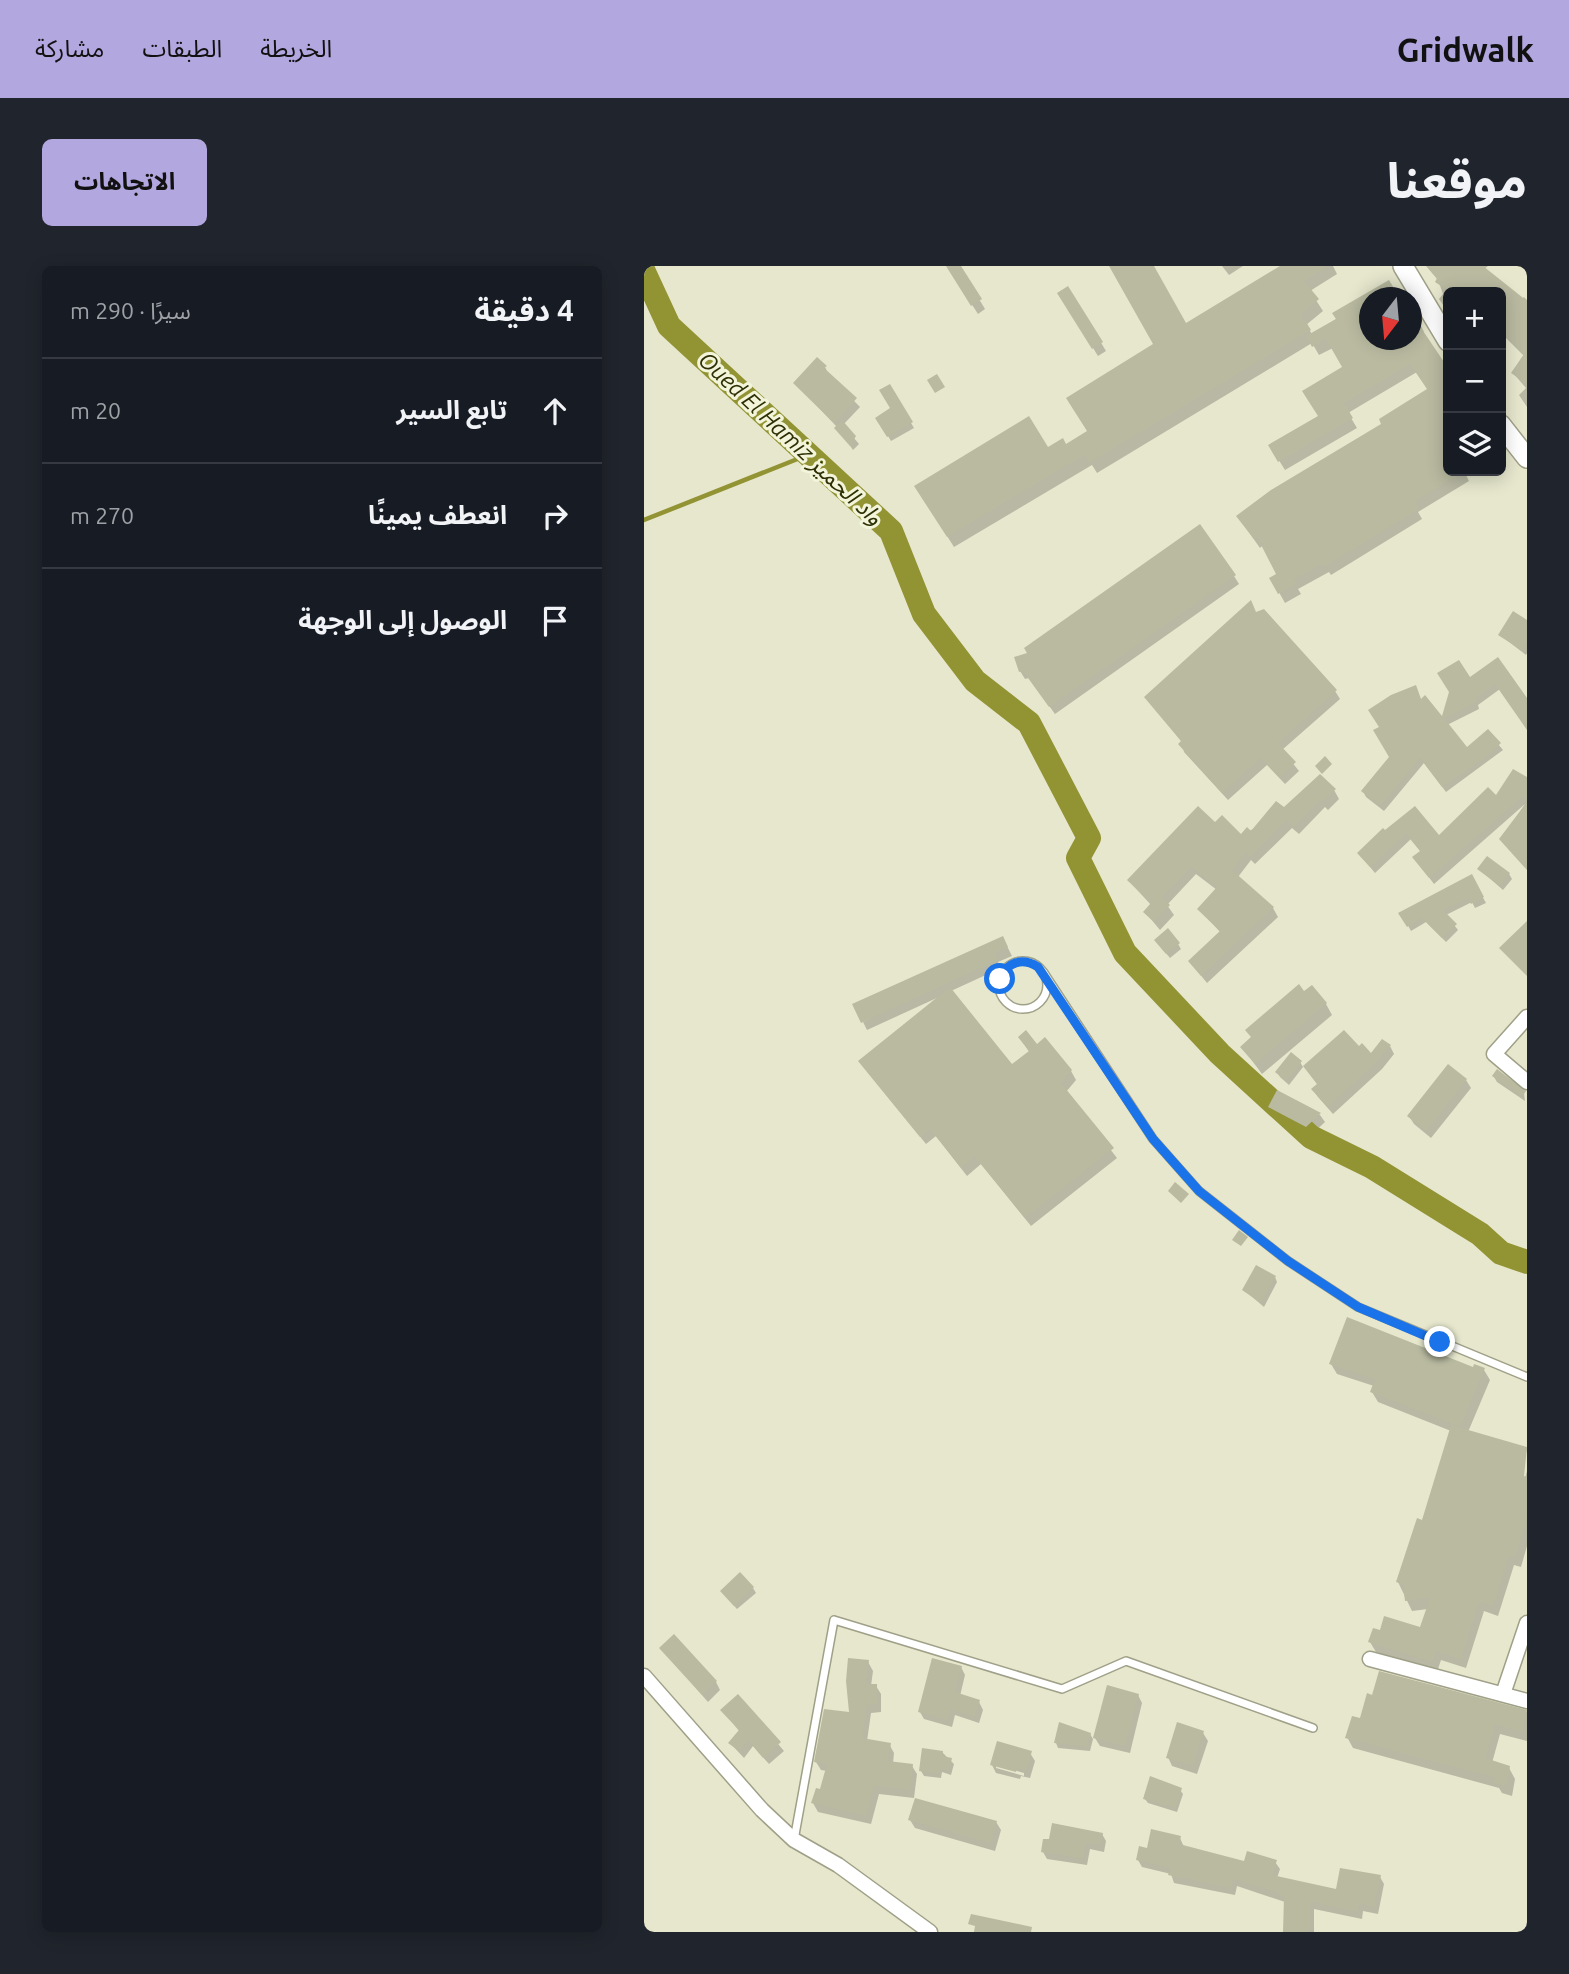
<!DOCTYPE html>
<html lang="ar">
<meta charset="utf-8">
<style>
:root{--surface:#171b24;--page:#20242c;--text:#f1f3f6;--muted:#9ea1a6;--line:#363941;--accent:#b3a7df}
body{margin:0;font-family:Ubuntu,"Noto Sans Arabic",sans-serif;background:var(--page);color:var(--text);direction:rtl}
.controls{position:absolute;right:21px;top:21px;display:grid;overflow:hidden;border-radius:10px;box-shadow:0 4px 18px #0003}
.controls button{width:63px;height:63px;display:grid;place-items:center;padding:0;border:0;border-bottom:2px solid var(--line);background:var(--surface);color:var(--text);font:35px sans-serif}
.compass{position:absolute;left:715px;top:21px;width:63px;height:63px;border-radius:50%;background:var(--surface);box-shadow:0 4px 18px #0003;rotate:196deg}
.stop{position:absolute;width:21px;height:21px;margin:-16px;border:5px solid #1a73e8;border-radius:50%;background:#fff}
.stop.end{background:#1a73e8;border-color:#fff;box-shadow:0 2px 7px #0008}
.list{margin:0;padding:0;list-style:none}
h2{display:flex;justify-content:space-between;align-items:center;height:91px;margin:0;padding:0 28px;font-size:30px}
h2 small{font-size:23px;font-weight:400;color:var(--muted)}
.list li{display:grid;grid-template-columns:46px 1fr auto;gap:21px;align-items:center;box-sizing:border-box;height:105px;padding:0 28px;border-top:2px solid var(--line)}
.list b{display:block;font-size:26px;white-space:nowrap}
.list em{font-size:23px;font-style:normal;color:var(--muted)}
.icon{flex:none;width:38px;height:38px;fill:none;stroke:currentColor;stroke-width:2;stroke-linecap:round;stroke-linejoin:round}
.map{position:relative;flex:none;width:883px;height:1666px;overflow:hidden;direction:ltr;border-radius:10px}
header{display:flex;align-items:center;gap:42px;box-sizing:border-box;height:98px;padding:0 35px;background:var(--accent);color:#111}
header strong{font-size:33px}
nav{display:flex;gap:38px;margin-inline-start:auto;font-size:24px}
.intro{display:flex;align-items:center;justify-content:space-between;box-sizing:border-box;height:168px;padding:0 42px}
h1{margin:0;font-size:49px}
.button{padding:18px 32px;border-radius:10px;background:var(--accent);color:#111;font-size:24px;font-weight:700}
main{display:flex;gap:42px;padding:0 42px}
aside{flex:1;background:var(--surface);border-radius:10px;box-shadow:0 4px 18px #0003}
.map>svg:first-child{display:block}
</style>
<header>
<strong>Gridwalk</strong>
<nav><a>الخريطة</a><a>الطبقات</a><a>مشاركة</a></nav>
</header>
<div class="intro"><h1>موقعنا</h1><a class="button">الاتجاهات</a></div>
<main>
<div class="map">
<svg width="883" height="1666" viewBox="0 0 883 1666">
<rect width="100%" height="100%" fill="#e6e7cd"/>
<g fill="#0003" fill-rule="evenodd">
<path d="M303,0H315L341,43L334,48Z"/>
<path d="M467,0H508L541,60L639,0H689L693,8L666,25L679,45L662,59L668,68L726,32V74H768V42L780,66L778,67L804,109V205H825L821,207L825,215L774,246L778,253L687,309L685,306L654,323L657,328L641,337L627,312L635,308L619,279L616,282L594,251L740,158L784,124L773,106L704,147L713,162L641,204L626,180L676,151L701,102L689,82L675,89L668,77L453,207L448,199L310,281L279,232L404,183L422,180L445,166L511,79Z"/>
<path d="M578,0H599L585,9Z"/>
<path d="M782,0H844L840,3L878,33L880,31L883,34V93L857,67V26H804V46L795,33L799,28L794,14Z"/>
<path d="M424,22L462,85L454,90L415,27Z"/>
<path d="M181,101L185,109L216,141L199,159L215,178L209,184L193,161L151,117Z"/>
<path d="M883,101V141L875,129L882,122L869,107Z"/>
<path d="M245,120L270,162L247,175L233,152L248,143Z"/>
<path d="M590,310L595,318L411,448L385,412L381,413L376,405Z"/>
<path d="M883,356V387L882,389L856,369Z"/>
<path d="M854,394L883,435V462L856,423L834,439L835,443L803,459L823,484L844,466L859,484L802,526L780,497L740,545L722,531L719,525L747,491L777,435L799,453L825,413Z"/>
<path d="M691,425L696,433L638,484L655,505L641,518L623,499L584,534L540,486L538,476L502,431Z"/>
<path d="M883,513V603L857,574L881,538L790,618L775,598L777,586L767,573L731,607L715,588L770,542L795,572Z"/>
<path d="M690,524L695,533L684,544L681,541L655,568L648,562L611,598L607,594L594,611L629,642L634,651L563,717L546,696L577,667L555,643L573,624L552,608L523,639L530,649L516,664L501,646L508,640L485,615L571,558L597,570L641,544Z"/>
<path d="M835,603L865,608L868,613L859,624Z"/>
<path d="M827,610L842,637L831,642L828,636L802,649L814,664L802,676L782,656L767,665L757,647Z"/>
<path d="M534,678L537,683L526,692L515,679Z"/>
<path d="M363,680L368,690L354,696L357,702L307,725L368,801L386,787L376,772L427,805L432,814L422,826L473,892L387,960L337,898L323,910L292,870L282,878L222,804L295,731L223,764L219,756Z"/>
<path d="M660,728L682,738L688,749L618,808L598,781Z"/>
<path d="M746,780L750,788L738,803L689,848L674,831L669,824L674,819L661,801L727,790Z"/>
<path d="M656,796L659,801L645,819L636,811L633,806Z"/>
<path d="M850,811L880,827L881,835L853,816Z"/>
<path d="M822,814L827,822L787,872L770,858L765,850Z"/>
<path d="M633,827L676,849L681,856L668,868L631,849L626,841Z"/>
<path d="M631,1011L633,1016L620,1041L600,1024Z"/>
<path d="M687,1098L840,1104L846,1114L824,1166L883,1183L875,1218L879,1219L883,1205V1280L877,1301L870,1299L854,1350L840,1345L822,1402L797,1394L793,1406L732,1386L726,1376L777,1363L784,1343L768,1345L754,1316L779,1256L807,1165L734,1136L728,1126L730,1120L693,1108Z"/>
<path d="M109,1322L112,1327L93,1343L81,1330Z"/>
<path d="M17,1382L72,1416L76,1424L64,1436Z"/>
<path d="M224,1396L229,1405L227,1420H232L237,1428V1446L227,1447L223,1475L245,1478L250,1487L249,1497L268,1500L273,1508L270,1532L235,1528L227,1558L174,1546L169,1537L178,1525L183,1505L177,1504L172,1496L207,1448Z"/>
<path d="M317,1401L321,1409L316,1430L335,1436L339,1444L335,1457L311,1449L308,1461L280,1453L276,1446Z"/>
<path d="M736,1407L883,1446V1475L856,1468L848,1497L865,1502L871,1513L868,1530L858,1527L855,1522L709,1482L703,1471L717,1454L729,1431Z"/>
<path d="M494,1429L498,1437L486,1487L456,1480L451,1472Z"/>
<path d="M94,1430L140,1485L125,1498L109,1480L100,1492L86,1477L96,1466L78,1444Z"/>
<path d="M559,1467L564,1475L553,1508L528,1500L524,1491Z"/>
<path d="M446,1468L449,1473L446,1485L414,1482L412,1477Z"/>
<path d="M298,1486L310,1498L307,1509L298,1506L297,1512L280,1510L277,1505Z"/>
<path d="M386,1487L391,1495L386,1512L377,1510L376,1513L352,1507L348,1499ZM352,1499L380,1507V1510L352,1502Z"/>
<path d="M536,1524L539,1528L533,1546L504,1537L501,1533Z"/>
<path d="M266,1554L352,1556L357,1564L351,1585L271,1562Z"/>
<path d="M458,1568L462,1575L460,1586L446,1583L443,1599L403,1593L399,1586Z"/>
<path d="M536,1572L540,1581L601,1597L631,1596L636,1603L633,1612L694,1625L736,1611L740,1618L734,1648L719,1645L718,1653L670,1643V1666H641V1636L593,1620L591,1629L530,1617L527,1608L498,1601L494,1594L504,1584Z"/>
</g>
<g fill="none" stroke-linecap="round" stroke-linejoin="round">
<path stroke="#929333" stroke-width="4.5" d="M0,254L166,188"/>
<path stroke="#929333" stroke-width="24" d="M0,6L25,60L247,265L280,348L331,415L385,457L445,572L434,592L481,687L576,788L667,871L728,901L836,968L857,987L883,996"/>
</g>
<g fill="#b9baa0">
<path d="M302,0H317L338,33L327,40Z"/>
<path d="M465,0H510L542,57L636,0H683L660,15L675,33L657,48L667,64L445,197L440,189L303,271L270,220L385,150L404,181L419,172L422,178L443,165L422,132L509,78Z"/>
<path d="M783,0H839L883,35V118L867,107L880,88L857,65V26H806L791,16L793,12Z"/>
<path d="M745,14L756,32H725V74H767V47L804,102V205H821L770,236L775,243L680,301L678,298L650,313L653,318L634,328L625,312L632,308L613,271L610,273L592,250L627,224L737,158L735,153L783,123L766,98L700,137L709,152L634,196L624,179L674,150L658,125L698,101L682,73L668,81L662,70L692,53L688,47Z"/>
<path d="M424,20L459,76L448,83L413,27Z"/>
<path d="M173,91L183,100L180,102L213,132L190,157L149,117Z"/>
<path d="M293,108L301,121L291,127L283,114Z"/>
<path d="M246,118L269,156L243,171L231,152L246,142L235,124Z"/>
<path d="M198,154L212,170L206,180L190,162Z"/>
<path d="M556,258L592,309L405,441L379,405L375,406L370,391L383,387L380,382Z"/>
<path d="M607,334L612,346L620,343L693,424L634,477L652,496L636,511L617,492L578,527L534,478L537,475L500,431Z"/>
<path d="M869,345L883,354V378L879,385L854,369Z"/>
<path d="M854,391L883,432V464L851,418L831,432L833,436L800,452L823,481L844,463L857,477L843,490L798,521L776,492L736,540L717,525L745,491L729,464L735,461L724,444L747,429L772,419L777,433L781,429L798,450L805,426L793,407L815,394L826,411Z"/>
<path d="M681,490L688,498L678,508L671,500Z"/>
<path d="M869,503L883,511V604L855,573L883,536L878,531L785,612L768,591L776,585L762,568L726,601L713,587L739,562L741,564L771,540L795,569L844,521L852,529Z"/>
<path d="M676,508L692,523L678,536L676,534L650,561L642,554L606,591L602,587L588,604L630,641L557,710L544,695L576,665L553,643L573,621L547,601L518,631L526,639L510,656L499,646L507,637L483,614L554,540L571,556L578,549L597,568L603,561L607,565L632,535L640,541Z"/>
<path d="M843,590L866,607L856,620L833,603Z"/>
<path d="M828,608L840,631L827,638L824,632L799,644L813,658L798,672L778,652L763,661L754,647Z"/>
<path d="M883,655V710L855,682Z"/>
<path d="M524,662L536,677L522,688L510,674Z"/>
<path d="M359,670L364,681L351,687L354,694L217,757L208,738Z"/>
<path d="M655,718L660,725L668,719L683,737L611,798L596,781L607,771L601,764Z"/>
<path d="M306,721L368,798L385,785L374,771L382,764L393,778L401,771L428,804L417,817L470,882L381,952L331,891L317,902L286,863L276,871L214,795Z"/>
<path d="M700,764L715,780L718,777L727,787L738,773L747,779L734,795L684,841L667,823L673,818L659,800Z"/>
<path d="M647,786L658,795L642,815L631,806Z"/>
<path d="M804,798L823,813L782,865L763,850Z"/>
<path d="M853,803L882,825L878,831L848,810Z"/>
<path d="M633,824L677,847L662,861L624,841Z"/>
<path d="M531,916L545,928L537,937L524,925Z"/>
<path d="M595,964L604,971L597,980L588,974Z"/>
<path d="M612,999L632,1010L617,1037L598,1024Z"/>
<path d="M703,1051L829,1101L830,1098L841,1102L816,1161L726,1126L731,1113L685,1098Z"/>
<path d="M807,1159L883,1181L880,1210L883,1211V1253L871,1292L865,1290L849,1340L835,1336L817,1393L792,1385L788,1396L724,1376L729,1362L736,1364L740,1350L776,1361L786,1332L761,1335L759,1318L752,1316L773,1252L778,1254Z"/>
<path d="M96,1306L110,1321L90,1340L76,1325Z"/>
<path d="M30,1368L73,1415L58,1429L15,1382Z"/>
<path d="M204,1392L225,1394L222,1418H233V1438L223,1439L218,1472L247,1477L244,1495L269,1498L266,1524L230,1520L222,1550L167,1537L172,1522L176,1523L183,1498L170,1496L180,1443L205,1446L202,1415Z"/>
<path d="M288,1392L318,1400L311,1426L336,1434L331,1451L307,1443L304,1454L274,1446Z"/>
<path d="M735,1405L883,1444L879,1466L851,1458L841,1492L866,1500L863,1520L850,1517L852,1512L701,1472L708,1450L716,1452L723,1427L728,1429Z"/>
<path d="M463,1419L495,1428L481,1480L449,1472Z"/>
<path d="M94,1428L137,1476L119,1492L104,1474L95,1485L84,1477L95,1464L76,1444Z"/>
<path d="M415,1456L447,1467L444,1481L410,1477Z"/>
<path d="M533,1456L560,1465L549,1500L522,1492Z"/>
<path d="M353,1475L388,1485L382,1505L373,1502L372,1506L346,1499Z"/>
<path d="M278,1482L299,1485L298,1490L308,1492L305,1505L296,1503V1508L275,1505Z"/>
<path d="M506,1510L538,1522L532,1542L499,1533Z"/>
<path d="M271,1532L353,1555L347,1577L264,1554Z"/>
<path d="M408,1557L459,1567L457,1579L442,1577L439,1593L397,1586L399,1573H405Z"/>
<path d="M507,1563L537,1570L535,1578L600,1595L603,1585L633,1594L628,1609L692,1623L696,1602L737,1609L730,1641L715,1638L714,1646L666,1636V1666H639L640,1631L632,1626L589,1613L587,1622L524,1609L526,1602L492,1594L495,1580L503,1582Z"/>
<path d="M327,1648L388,1661L387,1666H330L331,1660L324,1658Z"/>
</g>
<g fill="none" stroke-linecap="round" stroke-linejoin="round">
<g stroke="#9fa087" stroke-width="10">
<g id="service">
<circle cx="379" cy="719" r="24"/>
<path d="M400,707L509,873L555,925L644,995L714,1041L883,1111"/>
<path d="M150,1574L190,1354L418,1423L482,1395L669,1462"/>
</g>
</g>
<g stroke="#9fa087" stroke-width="17">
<g id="minor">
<path d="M883,751L850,788L883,816"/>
<path d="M726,1393L883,1435"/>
<path d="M0,1410L118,1544L150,1574L194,1599L286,1666"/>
<path d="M859,1428L883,1357"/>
</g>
</g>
<g stroke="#9fa087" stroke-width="22">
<g id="secondary">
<path d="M759,0L804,75"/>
<path d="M857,159L883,192"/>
</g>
</g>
<use href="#service" stroke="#fff" stroke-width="7"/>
<use href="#minor" stroke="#fff" stroke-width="14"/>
<use href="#secondary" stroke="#fff" stroke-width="19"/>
</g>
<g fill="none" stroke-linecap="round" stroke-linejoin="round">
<path stroke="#1a73e8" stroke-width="9" d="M356,713C363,696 378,691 394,701L509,873L555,925L644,995L714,1041L796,1076"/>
</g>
<g text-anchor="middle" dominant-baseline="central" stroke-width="6" stroke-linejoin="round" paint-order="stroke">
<g font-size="23" font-style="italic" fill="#2f3006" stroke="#f3f5da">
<text transform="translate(147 172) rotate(43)">Oued El Hamiz واد الحميز</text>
</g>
</g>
</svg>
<div class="controls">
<button>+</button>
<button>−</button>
<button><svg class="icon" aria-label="layers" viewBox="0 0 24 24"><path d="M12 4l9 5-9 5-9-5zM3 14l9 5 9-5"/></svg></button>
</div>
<svg class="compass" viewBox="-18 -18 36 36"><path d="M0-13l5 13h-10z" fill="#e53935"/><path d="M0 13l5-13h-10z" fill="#9ea1a6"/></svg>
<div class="stop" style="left:356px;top:713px"></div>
<div class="stop end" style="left:796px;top:1076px"></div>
</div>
<aside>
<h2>4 دقيقة<small>سيرًا · 290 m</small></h2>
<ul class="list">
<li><svg class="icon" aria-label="ahead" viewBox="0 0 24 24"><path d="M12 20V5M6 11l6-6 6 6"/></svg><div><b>تابع السير</b></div><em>20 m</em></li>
<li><svg class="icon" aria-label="right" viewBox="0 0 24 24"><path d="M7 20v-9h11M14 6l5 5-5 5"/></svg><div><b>انعطف يمينًا</b></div><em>270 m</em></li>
<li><svg class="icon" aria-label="arrive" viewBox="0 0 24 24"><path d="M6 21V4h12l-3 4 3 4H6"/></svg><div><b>الوصول إلى الوجهة</b></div></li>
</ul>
</aside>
</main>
